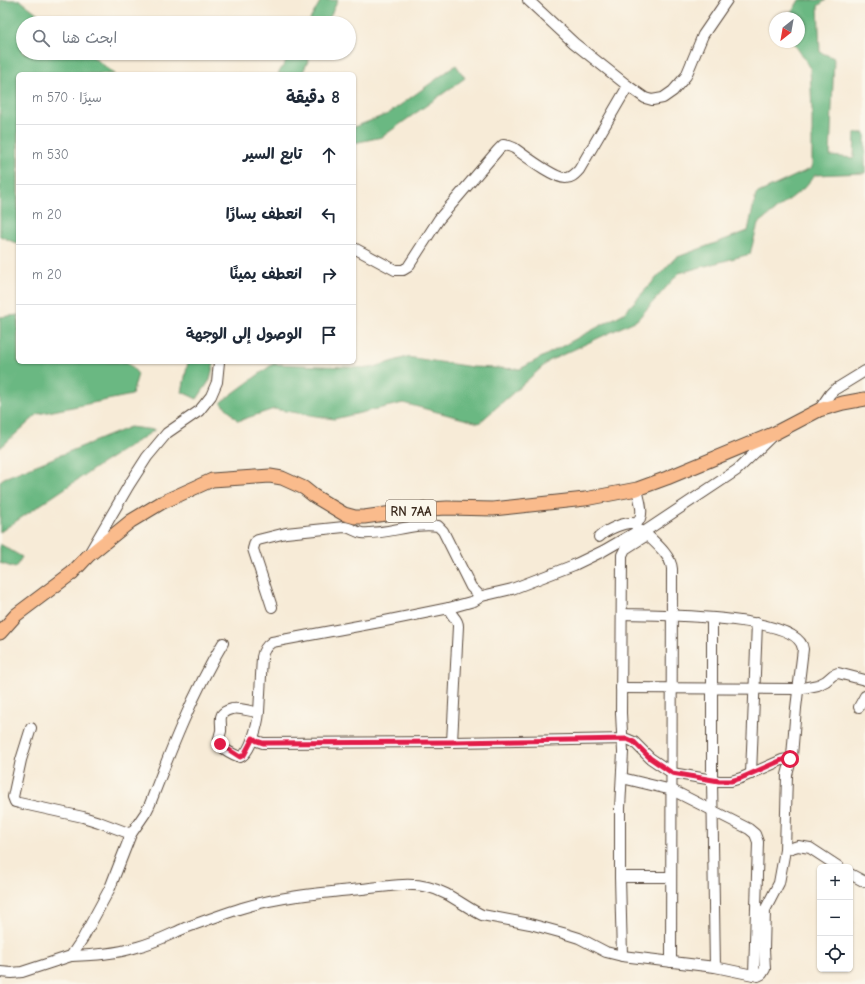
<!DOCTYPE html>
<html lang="ar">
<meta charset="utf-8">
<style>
:root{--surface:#fff;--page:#f6f6f7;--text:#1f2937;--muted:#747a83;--line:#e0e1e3}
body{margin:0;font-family:"Comic Neue","Playpen Sans Arabic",sans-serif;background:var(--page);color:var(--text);direction:rtl}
.controls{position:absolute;right:12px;bottom:12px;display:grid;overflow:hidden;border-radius:6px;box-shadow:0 1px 3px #0004}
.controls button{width:36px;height:36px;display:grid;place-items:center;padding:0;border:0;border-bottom:1px solid var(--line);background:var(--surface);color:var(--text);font:20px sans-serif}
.compass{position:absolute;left:769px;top:12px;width:36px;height:36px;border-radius:50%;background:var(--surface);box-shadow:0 1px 3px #0004;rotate:211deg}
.stop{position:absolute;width:12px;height:12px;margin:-9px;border:3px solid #e11d48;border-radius:50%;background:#fff}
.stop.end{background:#e11d48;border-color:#fff;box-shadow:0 1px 4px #0008}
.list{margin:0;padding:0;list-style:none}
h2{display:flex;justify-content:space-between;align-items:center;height:52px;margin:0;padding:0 16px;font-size:17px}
h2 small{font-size:13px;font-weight:400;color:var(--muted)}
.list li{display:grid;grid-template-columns:26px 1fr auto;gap:12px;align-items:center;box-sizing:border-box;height:60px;padding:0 16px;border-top:1px solid var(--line)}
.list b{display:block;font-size:15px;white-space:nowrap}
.list em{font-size:13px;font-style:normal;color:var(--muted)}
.icon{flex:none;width:22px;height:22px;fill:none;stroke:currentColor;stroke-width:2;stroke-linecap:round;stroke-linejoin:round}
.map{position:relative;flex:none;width:865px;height:984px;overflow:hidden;direction:ltr}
.search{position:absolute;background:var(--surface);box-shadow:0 1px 3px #0004;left:16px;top:16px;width:340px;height:44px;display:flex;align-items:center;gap:10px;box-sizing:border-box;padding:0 14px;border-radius:22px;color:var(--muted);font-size:15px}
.panel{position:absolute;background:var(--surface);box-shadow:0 1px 3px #0004;left:16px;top:72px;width:340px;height:292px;border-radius:6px;direction:rtl}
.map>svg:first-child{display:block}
</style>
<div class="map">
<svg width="865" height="984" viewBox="0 0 865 984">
<rect width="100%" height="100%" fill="#fbf7ec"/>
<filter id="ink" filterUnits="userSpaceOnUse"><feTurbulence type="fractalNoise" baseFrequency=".025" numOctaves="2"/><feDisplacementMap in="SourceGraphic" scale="8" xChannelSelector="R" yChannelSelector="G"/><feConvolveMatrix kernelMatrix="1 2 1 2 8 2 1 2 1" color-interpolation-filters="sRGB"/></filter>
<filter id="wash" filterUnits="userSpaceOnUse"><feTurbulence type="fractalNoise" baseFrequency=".012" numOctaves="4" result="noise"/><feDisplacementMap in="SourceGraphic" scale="16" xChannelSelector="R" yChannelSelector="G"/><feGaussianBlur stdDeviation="0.9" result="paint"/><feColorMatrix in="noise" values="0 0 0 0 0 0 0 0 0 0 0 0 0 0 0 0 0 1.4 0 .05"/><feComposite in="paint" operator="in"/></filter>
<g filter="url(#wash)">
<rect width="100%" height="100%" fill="#f7ebd7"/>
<g fill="#6ab882" stroke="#527150">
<path d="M0,0H20L50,23H23V53H88L115,74H18V244L0,236Z"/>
<path d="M321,0H338L327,23H308Z"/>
<path d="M799,0H826L818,6L820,52L834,58L830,156L854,158L855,133H865V173L815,175L804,188L758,224L750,254L679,273L637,320L549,361L479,423L403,403L334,419L274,409L238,421L221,402L273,364L371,368L407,357L472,367L520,369L624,313L675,258L748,231L756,194L812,168V110L810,67L793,42H799V18L789,17Z"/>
<path d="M291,53H312L302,74H278Z"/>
<path d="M456,65L465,78L382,137L354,143V127L388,114Z"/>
<path d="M18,315V362H127L138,374L132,395L38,414L0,448V317Z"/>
<path d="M188,362H214L210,380L197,399L182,392Z"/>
<path d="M130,427L155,430L101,464L0,532V481L4,478Z"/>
<path d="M0,544L22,557L15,568L0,563Z"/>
</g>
</g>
<g filter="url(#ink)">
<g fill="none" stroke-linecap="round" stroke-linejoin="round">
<g stroke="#57473a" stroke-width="12">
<g id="minor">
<path d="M528,0L574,43L628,86L645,98L652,100L663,98L673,91L686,76L703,35L727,0"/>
<path d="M354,248L395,270H403L408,267L439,219L498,150L503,145L509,146L514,148C524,155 555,179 566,178C572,178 575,174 579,170L628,86"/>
<path d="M819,410L830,394L834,390L865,371"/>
<path d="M636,524C646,515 639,500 637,489"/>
<path d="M644,532L737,470L772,436"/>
<path d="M599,537C606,530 627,520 636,524L638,532"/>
<path d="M90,552L129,485L147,457L167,433L199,411L211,396L217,382L219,362"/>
<path d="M272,607L253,549L255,542L258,540L286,533L344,527C351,527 355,532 362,533C387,535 413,522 438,526L443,531L471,587L480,596"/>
<path d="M449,608C450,616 458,618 458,626L452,742"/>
<path d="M712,618V780L715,967"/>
<path d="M621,688L798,689L818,685L826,681L833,675L838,673L865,680"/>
<path d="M859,707L865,696"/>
<path d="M259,712C250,712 241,707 232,709C216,713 222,720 221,731C220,735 218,739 219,743C222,749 234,755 240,757C251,753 258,723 259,712L262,657C263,650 266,646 272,642L385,621L449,608L474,601L482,596L512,589L574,565L603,551L636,532L641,531L644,532C654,542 671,555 672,569L671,962"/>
<path d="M31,728L21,760L13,797L15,802L19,803L83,817L99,822L131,834"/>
<path d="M253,738L257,741L263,743L452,742L627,739L634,742L650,758L672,773L719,781H731L741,778L782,760L788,759L792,760"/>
<path d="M751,774L757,623"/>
<path d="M622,778L672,790L749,829L755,834L758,842L754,975"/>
<path d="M785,850L798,846L810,848L839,867"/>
<path d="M850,874L865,882"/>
<path d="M620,877H671"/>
<path d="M71,956C94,955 115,954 137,947C154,943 169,935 185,928C204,921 223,914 242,908C281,896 322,893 362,889C384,887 407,882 428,887C449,892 463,906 482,915L530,924L563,933L579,938L606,952L622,956L715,967L758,976L762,974L765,969L764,949L765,910L779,883L785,850L787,775L792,756L796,708L803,649C800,614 650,615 622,614"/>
<path d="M622,956L620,877V808L623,752L621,713L622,555L625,549L647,535"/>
<path d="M0,972L12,973L22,972L71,956L83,938L110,888L131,834L146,812L150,804C171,749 193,693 223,643"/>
</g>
</g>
<g stroke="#57473a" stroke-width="15">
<path id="major" d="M0,633L16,615L72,573L88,556L131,521L161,503L212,480L270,476L282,478L304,488L314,496L344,514L355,517H364L414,510L447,508L493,509L585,499L637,489L667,478L775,433L819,410L843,403L865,399"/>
</g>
<use href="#minor" stroke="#fff" stroke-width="10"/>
<use href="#major" stroke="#fabb8c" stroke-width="13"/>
</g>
</g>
<g fill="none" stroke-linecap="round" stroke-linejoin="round" filter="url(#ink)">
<path stroke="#e11d48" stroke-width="5" d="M220,744L240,757L244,755L253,738L257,741L263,743L452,742L627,739L634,742L650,758L672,773L719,781H731L741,778L782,760L790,759"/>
</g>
<g text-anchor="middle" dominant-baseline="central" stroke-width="3" stroke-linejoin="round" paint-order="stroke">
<rect fill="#fbf7ec" stroke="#75685c" stroke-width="1" x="386" y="500" width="50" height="22" rx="3"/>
<g font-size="13" font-weight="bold" fill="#3b2a1e">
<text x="411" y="511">RN 7AA</text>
</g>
</g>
</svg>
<div class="controls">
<button>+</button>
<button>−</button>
<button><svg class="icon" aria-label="locate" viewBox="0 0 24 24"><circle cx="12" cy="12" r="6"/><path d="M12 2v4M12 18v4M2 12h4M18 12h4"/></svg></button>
</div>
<svg class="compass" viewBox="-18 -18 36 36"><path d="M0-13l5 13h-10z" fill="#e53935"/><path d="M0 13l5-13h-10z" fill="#747a83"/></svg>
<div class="stop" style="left:790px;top:759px"></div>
<div class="stop end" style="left:220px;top:744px"></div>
<div class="search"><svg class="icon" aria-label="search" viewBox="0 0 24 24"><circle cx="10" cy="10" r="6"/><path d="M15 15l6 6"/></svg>ابحث هنا</div>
<section class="panel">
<h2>8 دقيقة<small>سيرًا · 570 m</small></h2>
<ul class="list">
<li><svg class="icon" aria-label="ahead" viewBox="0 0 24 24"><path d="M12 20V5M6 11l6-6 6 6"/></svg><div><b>تابع السير</b></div><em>530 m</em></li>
<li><svg class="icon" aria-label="left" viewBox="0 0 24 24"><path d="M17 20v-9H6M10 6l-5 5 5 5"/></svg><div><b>انعطف يسارًا</b></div><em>20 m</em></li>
<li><svg class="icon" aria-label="right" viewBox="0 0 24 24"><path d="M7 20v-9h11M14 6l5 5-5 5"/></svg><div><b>انعطف يمينًا</b></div><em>20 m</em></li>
<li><svg class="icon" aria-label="arrive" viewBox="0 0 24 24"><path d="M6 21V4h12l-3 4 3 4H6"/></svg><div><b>الوصول إلى الوجهة</b></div></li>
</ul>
</section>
</div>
